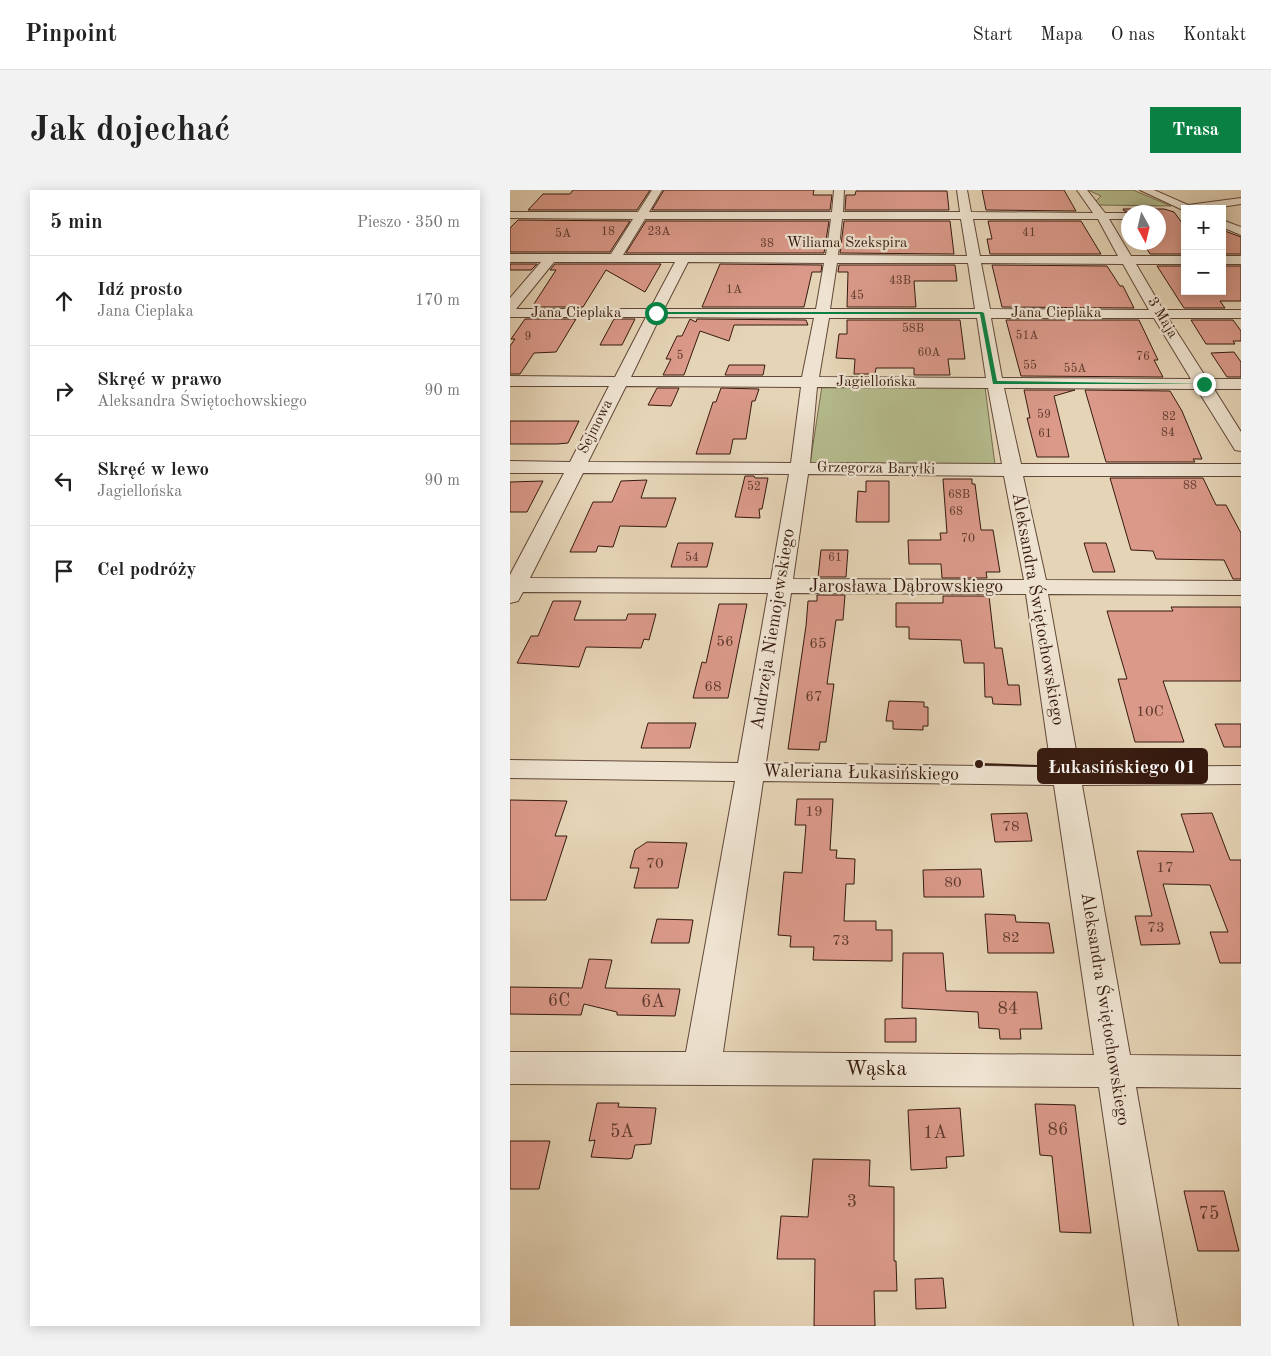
<!DOCTYPE html>
<html lang="pl">
<meta charset="utf-8">
<style>
:root{--surface:#fff;--page:#f2f2f2;--text:#222;--muted:#767676;--line:#e0e0e0;--accent:#0b8043}
body{margin:0;font-family:"Old Standard TT",serif;background:var(--page);color:var(--text)}
.controls{position:absolute;right:15px;top:15px;display:grid;overflow:hidden;border-radius:0px;box-shadow:0 2px 12px #0003}
.controls button{width:45px;height:45px;display:grid;place-items:center;padding:0;border:0;border-bottom:1px solid var(--line);background:var(--surface);color:var(--text);font:25px sans-serif}
.compass{position:absolute;left:611px;top:15px;width:45px;height:45px;border-radius:50%;background:var(--surface);box-shadow:0 2px 12px #0003;rotate:172deg}
.stop{position:absolute;width:15px;height:15px;margin:-11px;border:4px solid #0b8043;border-radius:50%;background:#fff}
.stop.end{background:#0b8043;border-color:#fff;box-shadow:0 1px 5px #0008}
.list{margin:0;padding:0;list-style:none}
h2{display:flex;justify-content:space-between;align-items:center;height:65px;margin:0;padding:0 20px;font-size:21px}
h2 small{font-size:16px;font-weight:400;color:var(--muted)}
.list li{display:grid;grid-template-columns:32px 1fr auto;gap:15px;align-items:center;box-sizing:border-box;height:90px;padding:0 20px;border-top:1px solid var(--line)}
.list b{display:block;font-size:19px;white-space:nowrap}
.list p{margin:0;font-size:16px;white-space:nowrap;color:var(--muted)}
.list em{font-size:16px;font-style:normal;color:var(--muted)}
.icon{flex:none;width:28px;height:28px;fill:none;stroke:currentColor;stroke-width:2;stroke-linecap:round;stroke-linejoin:round}
.map{position:relative;flex:none;width:731px;height:1136px;overflow:hidden;border-radius:0px}
header{display:flex;align-items:center;gap:30px;box-sizing:border-box;height:70px;padding:0 25px;background:var(--surface);border-bottom:1px solid var(--line)}
header strong{font-size:24px}
nav{display:flex;gap:28px;margin-inline-start:auto;font-size:18px}
.intro{display:flex;align-items:center;justify-content:space-between;box-sizing:border-box;height:120px;padding:0 30px}
h1{margin:0;font-size:35px}
.button{padding:12px 22px;border-radius:0px;background:var(--accent);color:#fff;font-size:18px;font-weight:700}
main{display:flex;gap:30px;padding:0 30px}
aside{flex:1;background:var(--surface);border-radius:0px;box-shadow:0 2px 12px #0003}
.map>svg:first-child{display:block}
</style>
<header>
<strong>Pinpoint</strong>
<nav><a>Start</a><a>Mapa</a><a>O nas</a><a>Kontakt</a></nav>
</header>
<div class="intro"><h1>Jak dojechać</h1><a class="button">Trasa</a></div>
<main>
<aside>
<h2>5 min<small>Pieszo · 350 m</small></h2>
<ul class="list">
<li><svg class="icon" aria-label="ahead" viewBox="0 0 24 24"><path d="M12 20V5M6 11l6-6 6 6"/></svg><div><b>Idź prosto</b><p>Jana Cieplaka</p></div><em>170 m</em></li>
<li><svg class="icon" aria-label="right" viewBox="0 0 24 24"><path d="M7 20v-9h11M14 6l5 5-5 5"/></svg><div><b>Skręć w prawo</b><p>Aleksandra Świętochowskiego</p></div><em>90 m</em></li>
<li><svg class="icon" aria-label="left" viewBox="0 0 24 24"><path d="M17 20v-9H6M10 6l-5 5 5 5"/></svg><div><b>Skręć w lewo</b><p>Jagiellońska</p></div><em>90 m</em></li>
<li><svg class="icon" aria-label="arrive" viewBox="0 0 24 24"><path d="M6 21V4h12l-3 4 3 4H6"/></svg><div><b>Cel podróży</b></div></li>
</ul>
</aside>
<div class="map">
<svg width="731" height="1136" viewBox="0 0 731 1136">
<rect width="100%" height="100%" fill="#e5d4b6"/>
<filter id="stains"><feTurbulence type="fractalNoise" baseFrequency=".004" numOctaves="4"/><feColorMatrix values="0 0 0 0 .2 0 0 0 0 .09 0 0 0 0 .02 0 0 0 .5 -.17"/></filter>
<radialGradient id="worn" r=".72"><stop offset=".6" stop-color="#630" stop-opacity="0"/><stop offset="1" stop-color="#630" stop-opacity=".3"/></radialGradient>
<g fill="#b5bc8d" stroke="#766b4e">
<path d="M578,0H623L661,16L587,15L585,12L591,6Z"/>
<path d="M312,196L475,197L485,275L300,274Z"/>
</g>
<g fill="#da9989" stroke="#371a0f">
<path d="M63,0H140L127,20H18L33,4H60Z"/>
<path d="M154,0H304L303,5H322L320,20H142Z"/>
<path d="M472,0H554L566,21L476,20Z"/>
<path d="M346,1H437L439,20H335L336,5H345Z"/>
<path d="M613,19H654L664,22L675,37V64H640L633,52H648V22H620L614,21Z"/>
<path d="M8,30L120,31L100,62H0V38Z"/>
<path d="M136,31H319L314,63H116Z"/>
<path d="M334,31H440L444,64L330,63Z"/>
<path d="M478,31H571L591,64H480L477,49H482Z"/>
<path d="M712,40L731,47V64H712Z"/>
<path d="M0,74H27L21,80H0Z"/>
<path d="M45,74H151L135,102L96,80L73,117H22L46,80H40Z"/>
<path d="M210,74L312,75L311,82H302L294,117H192Z"/>
<path d="M329,75H445L447,91H404L406,117H337L338,82H328Z"/>
<path d="M482,75L597,76L610,96H613L624,118L492,117Z"/>
<path d="M647,76H675V101H712V76H731V111H710L715,118H674Z"/>
<path d="M15,129H66L46,162L24,163L10,184H0V156L5,149H1Z"/>
<path d="M104,129H125L112,155H90Z"/>
<path d="M180,129L186,132L187,129L296,130L298,135H224L219,151L190,141L174,185H153L161,169H156L167,146H172Z"/>
<path d="M337,130H450L455,169H438L440,185H404V178H366L365,184H344L345,169L326,168L329,144H337Z"/>
<path d="M496,130H629L648,170H644L653,187L511,186Z"/>
<path d="M681,130H723L731,141V151H723L725,154H696Z"/>
<path d="M724,162L731,172V187H717L701,163Z"/>
<path d="M219,175H255L253,185H215Z"/>
<path d="M147,198H169L161,216L138,215Z"/>
<path d="M211,198L249,199L245,211H242L236,249H223L220,264H186L203,212H206Z"/>
<path d="M514,200H565L544,206L559,267H527L517,228H520Z"/>
<path d="M575,200L660,201L672,221L692,269H683L685,272H596Z"/>
<path d="M0,231H69L58,253L47,254H0Z"/>
<path d="M235,286H244L245,288H258L252,319H249L250,328L225,327Z"/>
<path d="M600,288H693L706,315H716L731,343V389H723L714,370L646,369L643,361L621,360Z"/>
<path d="M433,289H462V294H465L471,340H483L490,382H476L477,388H432L431,374H399L398,350H431L430,343H437Z"/>
<path d="M137,290L131,308H166L156,337L110,336L103,357L88,356L86,362H60L83,312H102L111,291Z"/>
<path d="M33,291L17,322H0V292Z"/>
<path d="M356,291H379V332H346L348,301L356,302Z"/>
<path d="M168,353H203L197,377H161Z"/>
<path d="M574,353H596L605,382H583Z"/>
<path d="M311,360H338L336,387H308Z"/>
<path d="M307,405H335L333,430H326L317,494H324L316,552H310L309,560L278,559L296,436L298,411H307Z"/>
<path d="M433,406H479L485,458H492L498,495H509L511,515L483,514L482,507H475L474,473H454L451,450L399,449V437H386V413H433Z"/>
<path d="M43,411H71L64,430H116L118,424H146L139,450L134,449L131,458L76,457L69,477L7,473L21,446H28Z"/>
<path d="M209,414H237L218,508H183L192,472L196,473Z"/>
<path d="M661,417H731V491H653L674,552H625L608,489H617L597,421H663Z"/>
<path d="M379,511L414,512V517H418V536H413V540L383,539V531H376Z"/>
<path d="M138,533H186L180,558H131Z"/>
<path d="M705,534H731V557H714Z"/>
<path d="M287,609H323L320,660H327L326,668L345,669L344,694H336L334,731H366V740H382V771L303,770L304,757H280L281,746L268,745L274,682L292,683L296,635H285Z"/>
<path d="M0,610L57,611L45,646H57L36,710H0Z"/>
<path d="M517,623L522,651L485,652L481,624Z"/>
<path d="M702,623L720,670H731V773H710L700,742H718L700,695L653,694L670,754L631,755L625,726H642L627,661L684,662L671,624Z"/>
<path d="M137,652L177,653L168,698H124L129,678H120L125,660Z"/>
<path d="M471,679L474,707H414L413,680Z"/>
<path d="M475,724L505,725L506,732L539,733L544,763H478Z"/>
<path d="M147,729L183,730L179,753H141Z"/>
<path d="M393,763H433L436,801L527,802L532,839H510L511,849H490L489,839L469,838L468,822L392,818Z"/>
<path d="M79,769L102,770L95,798L170,799L165,826L107,825V822L74,814L71,825L0,824V797L72,798Z"/>
<path d="M406,828V852H375V829Z"/>
<path d="M87,913H109L108,917L146,918L141,954L125,955L122,968L118,969L81,967L85,950L79,951Z"/>
<path d="M525,914L565,915L581,1043L550,1042L542,966L530,965Z"/>
<path d="M450,918L454,966L436,967L437,978L401,980L398,920Z"/>
<path d="M0,951H40L29,999H0Z"/>
<path d="M303,969L360,970L359,996L384,997V1071H386L387,1101H364L365,1136H304L305,1069H267L271,1026L298,1027Z"/>
<path d="M674,1001H714L729,1061H688Z"/>
<path d="M433,1088L436,1118L406,1119L405,1089Z"/>
</g>
<g fill="none" stroke-linecap="round" stroke-linejoin="round">
<g stroke="#624839" stroke-width="2">
<g id="minor">
<path d="M142,0H152L139,22H322L324,0H334L333,22H450L447,0H457L461,22L583,23L567,0H577L595,23H618V29H599L621,66H675V74H626L653,120H731V128H658L697,189H731V199H704L731,242V261L725,260L687,199L494,198L511,274H731V286H513L536,390L731,391V405L538,404L569,577L731,576V594L572,595L620,865L731,866V898L626,897L668,1136H624L589,897L0,894V862H176L225,591L0,588V570L228,573L258,403L13,402L8,411L0,413V385L54,283H0V271L60,272L99,196H0V186L105,187L136,127H0V108L31,72H0V64H101L123,29L0,28V22H128ZM135,29H321L316,65H113ZM332,29H451L457,66L328,65ZM463,29H588L608,66H470ZM44,72H165L140,119H6ZM178,72L314,73L306,119H154ZM327,73H458L465,119H320ZM471,73L613,74L639,120L480,119ZM150,127L304,128L292,187H121ZM319,128H467L476,188L309,187ZM481,128H644L681,189L492,188ZM116,196L291,197L281,273L78,272ZM307,197L478,198L492,274L300,273ZM73,283L279,284L261,389L20,388ZM298,284L494,286L514,390L283,389ZM281,403L516,404L541,577L256,573ZM253,591L544,595L584,865L213,862Z"/>
<path d="M630,0H644L678,15L731,8V14L698,19H675V21Z"/>
<path d="M712,30L731,37V45L712,37Z"/>
<rect x="712" y="66" width="19" height="8"/>
</g>
</g>
<use href="#minor" fill="#eee3d0" fill-rule="evenodd"/>
</g>
<path fill="#0b8043" d="M144,122H472L474,123L487,191L696,194H483L470,124H146Z"/>
<g text-anchor="middle" dominant-baseline="central" stroke-width="4.5" stroke-linejoin="round" paint-order="stroke">
<g font-size="12" fill="#603a2e">
<text x="98" y="42">18</text>
<text x="149" y="42">23A</text>
<text x="519" y="43">41</text>
<text x="53" y="44">5A</text>
<text x="257" y="54">38</text>
<text x="390" y="91">43B</text>
<text x="224" y="100">1A</text>
<text x="347" y="106">45</text>
<text x="403" y="139">58B</text>
<text x="517" y="146">51A</text>
<text x="18" y="147">9</text>
<text x="419" y="163">60A</text>
<text x="170" y="166">5</text>
<text x="633" y="167">76</text>
<text x="520" y="176">55</text>
<text x="565" y="179">55A</text>
<text x="534" y="225">59</text>
<text x="659" y="227">82</text>
<text x="658" y="243">84</text>
<text x="535" y="244">61</text>
<text x="680" y="296">88</text>
<text x="244" y="297">52</text>
<text x="449" y="305">68B</text>
<text x="446" y="322">68</text>
<text x="458" y="349">70</text>
<text x="182" y="368">54</text>
<text x="325" y="368">61</text>
</g>
<g font-size="15" fill="#371a0f" stroke="#eee3d0">
<text x="337" y="53">Wiliama Szekspira</text>
<text x="66" y="123">Jana Cieplaka</text>
<text x="546" y="123">Jana Cieplaka</text>
<text transform="translate(652 128) rotate(59)">3 Maja</text>
<text x="366" y="192">Jagiellońska</text>
<text transform="translate(86 237) rotate(-63)">Sejmowa</text>
<text transform="translate(366 279) rotate(1)">Grzegorza Baryłki</text>
</g>
<g font-size="15" fill="#603a2e">
<text x="215" y="452">56</text>
<text x="308" y="454">65</text>
<text x="203" y="497">68</text>
<text x="304" y="507">67</text>
<text x="640" y="522">10C</text>
<text x="304" y="622">19</text>
<text x="501" y="637">78</text>
<text x="145" y="674">70</text>
<text x="655" y="678">17</text>
<text x="443" y="693">80</text>
<text x="646" y="738">73</text>
<text x="501" y="748">82</text>
<text x="331" y="751">73</text>
</g>
<g font-size="18" fill="#371a0f" stroke="#eee3d0">
<text x="396" y="397">Jarosława Dąbrowskiego</text>
<text transform="translate(528 419) rotate(80)">Aleksandra Świętochowskiego</text>
<text transform="translate(263 439) rotate(-81)">Andrzeja Niemojewskiego</text>
<text transform="translate(351 583) rotate(1)">Waleriana Łukasińskiego</text>
<text transform="translate(595 819) rotate(81)">Aleksandra Świętochowskiego</text>
</g>
<g font-size="18" fill="#603a2e">
<text x="49" y="811">6C</text>
<text x="143" y="812">6A</text>
<text x="498" y="819">84</text>
<text x="548" y="940">86</text>
<text x="112" y="942">5A</text>
<text x="425" y="943">1A</text>
<text x="342" y="1012">3</text>
<text x="699" y="1024">75</text>
</g>
<g font-size="21" fill="#371a0f" stroke="#eee3d0">
<text x="366" y="879">Wąska</text>
</g>
</g>
<path fill="none" stroke="#371a0f" stroke-width="2" d="M469 574L528 576"/>
<circle fill="#371a0f" stroke="#eee3d0" stroke-width="2" cx="469" cy="574" r="5"/>
<rect fill="#371a0f" stroke="#371a0f" stroke-width="2" x="528" y="559" width="169" height="34" rx="5"/>
<g font-size="19" text-anchor="middle" font-weight="bold" fill="#fff">
<text x="612" y="583">Łukasińskiego 01</text>
</g>
<rect width="100%" height="100%" filter="url(#stains)"/>
<rect width="100%" height="100%" fill="url(#worn)"/>
</svg>
<div class="controls">
<button>+</button>
<button>−</button>
</div>
<svg class="compass" viewBox="-18 -18 36 36"><path d="M0-13l5 13h-10z" fill="#e53935"/><path d="M0 13l5-13h-10z" fill="#767676"/></svg>
<div class="stop" style="left:146px;top:123px"></div>
<div class="stop end" style="left:694px;top:194px"></div>
</div>
</main>
